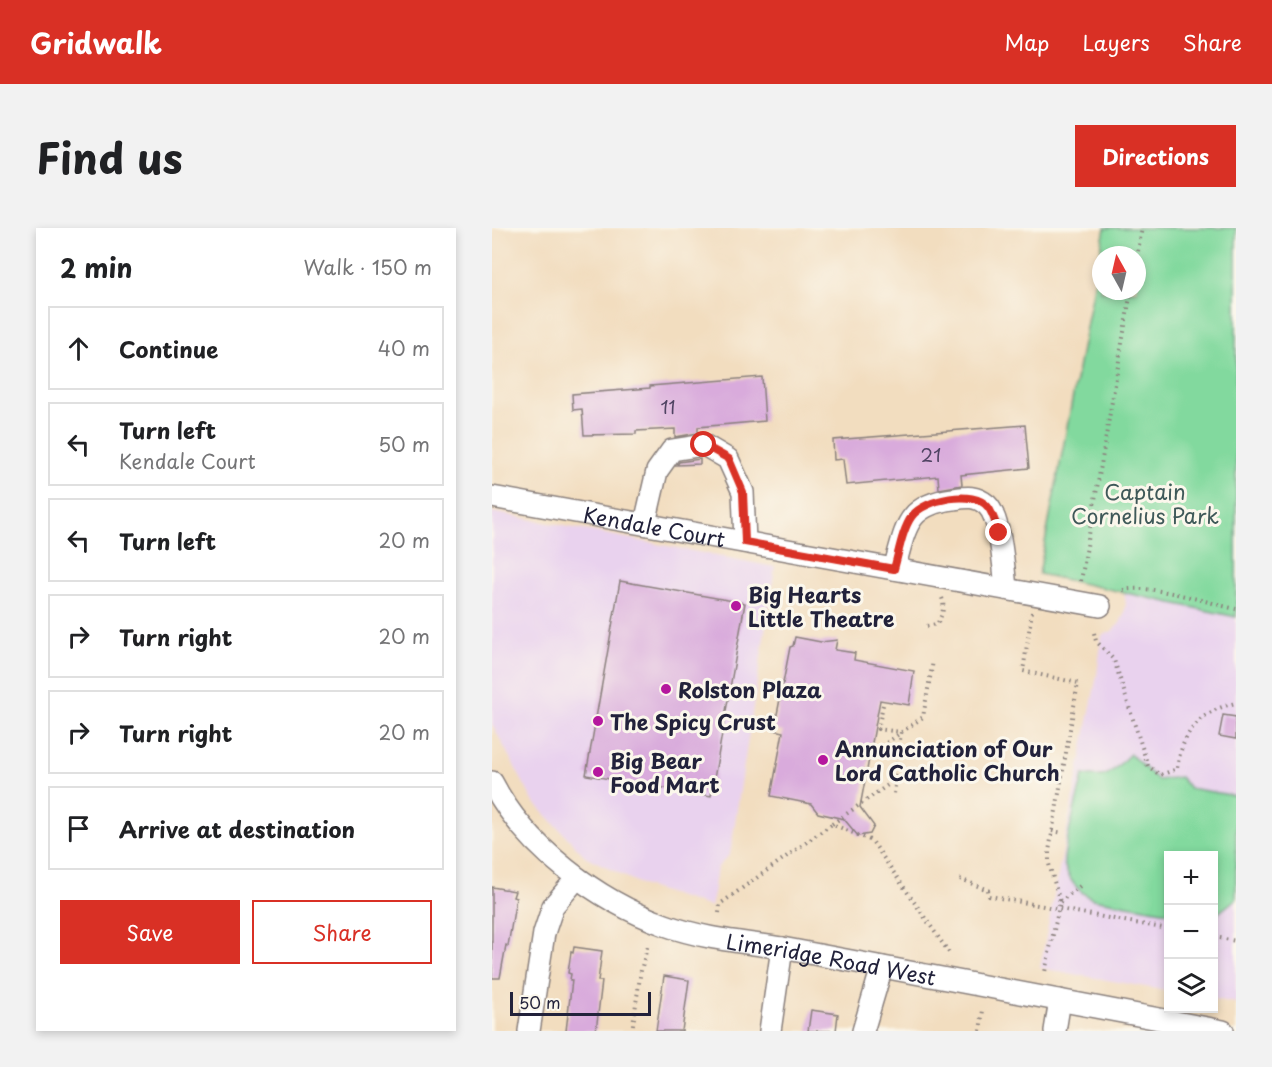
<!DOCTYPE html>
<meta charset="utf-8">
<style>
:root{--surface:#fff;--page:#f2f2f2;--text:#202124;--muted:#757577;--line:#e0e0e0;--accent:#d93025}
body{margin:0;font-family:"Playpen Sans",sans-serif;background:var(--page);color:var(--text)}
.controls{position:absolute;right:18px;bottom:18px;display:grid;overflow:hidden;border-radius:0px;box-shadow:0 3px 9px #0003}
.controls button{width:54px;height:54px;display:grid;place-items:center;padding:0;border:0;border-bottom:2px solid var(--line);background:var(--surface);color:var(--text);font:30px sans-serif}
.compass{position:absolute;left:600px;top:18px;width:54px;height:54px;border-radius:50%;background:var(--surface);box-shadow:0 3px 9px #0003;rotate:352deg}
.scale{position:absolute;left:18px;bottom:15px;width:141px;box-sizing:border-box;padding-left:6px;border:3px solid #22223b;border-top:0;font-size:16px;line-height:21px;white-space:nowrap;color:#22223b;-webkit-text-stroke:4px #fbf7ec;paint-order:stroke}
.stop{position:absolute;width:18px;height:18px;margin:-14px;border:4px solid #d93025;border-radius:50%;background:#fff}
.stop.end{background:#d93025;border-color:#fff;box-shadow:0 2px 6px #0008}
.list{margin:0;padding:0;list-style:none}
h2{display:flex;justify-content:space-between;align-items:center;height:78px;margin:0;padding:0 24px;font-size:26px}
h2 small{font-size:20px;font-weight:400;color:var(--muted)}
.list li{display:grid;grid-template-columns:39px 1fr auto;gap:18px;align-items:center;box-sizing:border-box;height:84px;margin:0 12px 12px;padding:0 12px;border:2px solid var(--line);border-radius:0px}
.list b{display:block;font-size:22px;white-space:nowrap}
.list p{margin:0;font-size:20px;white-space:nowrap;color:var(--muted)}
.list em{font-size:20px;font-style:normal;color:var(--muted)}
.actions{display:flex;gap:12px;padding:18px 24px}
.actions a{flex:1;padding:14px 0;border:2px solid var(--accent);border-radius:0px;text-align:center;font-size:21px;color:var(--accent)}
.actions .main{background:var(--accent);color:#fff}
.icon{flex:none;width:33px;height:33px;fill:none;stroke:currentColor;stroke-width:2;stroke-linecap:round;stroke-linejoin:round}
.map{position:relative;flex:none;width:744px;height:803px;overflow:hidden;border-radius:0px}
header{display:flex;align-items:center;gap:36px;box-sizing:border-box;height:84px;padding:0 30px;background:var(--accent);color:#fff}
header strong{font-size:28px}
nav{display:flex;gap:33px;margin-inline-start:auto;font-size:21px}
.intro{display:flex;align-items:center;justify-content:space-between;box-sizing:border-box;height:144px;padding:0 36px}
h1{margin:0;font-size:42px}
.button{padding:15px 27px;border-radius:0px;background:var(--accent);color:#fff;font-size:21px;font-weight:700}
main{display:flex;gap:36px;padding:0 36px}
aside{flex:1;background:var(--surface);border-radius:0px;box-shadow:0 3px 9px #0003}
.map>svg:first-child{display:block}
</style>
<header>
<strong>Gridwalk</strong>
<nav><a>Map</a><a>Layers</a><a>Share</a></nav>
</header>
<div class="intro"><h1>Find us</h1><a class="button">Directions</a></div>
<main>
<aside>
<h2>2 min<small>Walk · 150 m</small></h2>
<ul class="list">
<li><svg class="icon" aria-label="ahead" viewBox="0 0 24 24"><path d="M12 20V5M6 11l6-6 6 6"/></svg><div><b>Continue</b></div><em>40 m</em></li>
<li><svg class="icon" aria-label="left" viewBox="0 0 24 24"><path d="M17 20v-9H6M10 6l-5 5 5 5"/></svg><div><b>Turn left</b><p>Kendale Court</p></div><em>50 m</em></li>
<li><svg class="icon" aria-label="left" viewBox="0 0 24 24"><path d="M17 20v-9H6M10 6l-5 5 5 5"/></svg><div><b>Turn left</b></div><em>20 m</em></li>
<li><svg class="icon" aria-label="right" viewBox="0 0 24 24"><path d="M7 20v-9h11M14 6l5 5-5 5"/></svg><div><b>Turn right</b></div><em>20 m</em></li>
<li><svg class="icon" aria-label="right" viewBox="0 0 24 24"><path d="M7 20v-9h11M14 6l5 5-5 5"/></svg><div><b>Turn right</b></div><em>20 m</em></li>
<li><svg class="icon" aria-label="arrive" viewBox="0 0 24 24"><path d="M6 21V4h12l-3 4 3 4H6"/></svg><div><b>Arrive at destination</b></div></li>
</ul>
<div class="actions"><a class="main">Save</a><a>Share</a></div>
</aside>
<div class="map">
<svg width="744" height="803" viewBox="0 0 744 803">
<rect width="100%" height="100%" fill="#fbf7ec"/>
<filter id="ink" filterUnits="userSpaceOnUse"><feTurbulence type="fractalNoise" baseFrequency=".0167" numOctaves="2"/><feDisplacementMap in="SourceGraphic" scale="12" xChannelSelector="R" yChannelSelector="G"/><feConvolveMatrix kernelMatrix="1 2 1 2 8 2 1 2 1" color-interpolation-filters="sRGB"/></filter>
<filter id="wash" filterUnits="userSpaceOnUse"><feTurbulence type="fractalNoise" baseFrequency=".008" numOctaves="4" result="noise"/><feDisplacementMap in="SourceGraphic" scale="24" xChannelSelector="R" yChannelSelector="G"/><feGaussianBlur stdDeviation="1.35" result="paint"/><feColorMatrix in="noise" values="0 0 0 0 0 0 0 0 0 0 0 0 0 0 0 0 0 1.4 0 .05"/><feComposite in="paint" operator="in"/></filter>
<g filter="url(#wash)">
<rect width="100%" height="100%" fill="#f2ddbf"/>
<g fill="#e9d2ee">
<path d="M0,284L283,339L238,626L225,640L219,679L150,657L93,628L41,573L0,496Z"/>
<path d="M632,365L744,389V775L722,771V628H676V763L548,740L605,447L610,407L620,403L628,395L632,386L634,375Z"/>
</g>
<g fill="#82d99e" stroke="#527e6c" stroke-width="1.5" fill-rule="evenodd">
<path d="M613,0H744V389L547,346ZM609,27H645V63H609Z"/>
<path d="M638,526L666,552L688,549L697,560L744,568V671L725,686L724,692L722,691V628H676V684L601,671C586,664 576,651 572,635C570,624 588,563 591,547C618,552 619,544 638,526Z"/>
</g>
<g id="blocks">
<g fill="#d9abdc">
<path d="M270,149L273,193L206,199V205L183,209V201L144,203V206L92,207L90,181L81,182L80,166L158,160V158Z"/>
<path d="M533,197L537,240L469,247L470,257L447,261L446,248L354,257L351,231L342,232L341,212Z"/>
<path d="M208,231V236L185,237L187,234Z"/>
<path d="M128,353L253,375L219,568L94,547Z"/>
<path d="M303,409L329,414L345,412L343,422L363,425L362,432L422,443L417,477L388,472L368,579L382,598L378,606L366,608L352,591L326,585L319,576L279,568L291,504L282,502L298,419L301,418Z"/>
<path d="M731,487L744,489V511L727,508Z"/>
<path d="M0,659L23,663L21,669L24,670L16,718L14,717L8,750H0Z"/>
<path d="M82,719L110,723L106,753H110L104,803H74L80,752H78L79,746L76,745L79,724L81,725Z"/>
<path d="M172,748L197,752L190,803H164Z"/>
<path d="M319,782L346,786L344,803H316Z"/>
</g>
</g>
</g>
<g filter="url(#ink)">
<use href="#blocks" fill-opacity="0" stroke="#8a807d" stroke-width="1.5"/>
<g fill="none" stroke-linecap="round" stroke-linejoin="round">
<g stroke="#8a807d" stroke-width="24">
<g id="minor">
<path id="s1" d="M0,269L608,378"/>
<path d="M153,295L165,243L180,222L212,217L236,231L251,264L253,314"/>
<path d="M402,341C414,301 413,277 461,271C474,269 484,267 495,277C509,290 512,342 514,361"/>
<path id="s2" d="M0,554C33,619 106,673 173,697C211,711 251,714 290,720L731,803"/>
<path d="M37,803L52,705L61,678L85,650"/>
<path d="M278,803L290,720"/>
<path d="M371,803L390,739"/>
<path d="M563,803L568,772"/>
</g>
</g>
<g stroke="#8a807d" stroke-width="4" stroke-dasharray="1.5 4.5" stroke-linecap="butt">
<path d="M645,29L650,0"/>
<path d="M589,353L639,63"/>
<path d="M631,362C661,356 713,374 744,381"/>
<path d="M540,384L531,443L586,455L557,623V636L568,674L553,744"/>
<path d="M435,398L445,396C450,388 454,377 449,368"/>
<path d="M602,405L604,413L622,432L656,538L668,547L685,541C690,505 707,483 744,475"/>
<path d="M391,477L386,501L409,504L402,566"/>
<path d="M380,525L431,489L441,433"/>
<path d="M340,596L403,552"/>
<path d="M560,603L571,605"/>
<path d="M468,651L496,662L497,668L676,701"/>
<path d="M568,674L588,658"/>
<path d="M227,685L228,676L340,596L380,613L458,726"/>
<path d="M722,709L744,713"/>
<path d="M140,803L149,742L156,716"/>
<path d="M488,803L491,782"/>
</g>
<use href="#minor" stroke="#fff" stroke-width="21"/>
</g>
</g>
<g fill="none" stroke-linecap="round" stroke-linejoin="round" filter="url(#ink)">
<path stroke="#d93025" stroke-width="8" d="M212,217L237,231L251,264L253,314L402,341C407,324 410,302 420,288C433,271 482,261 496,279C501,285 504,297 507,305"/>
</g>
<g fill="#b5179e" stroke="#fbf7ec" stroke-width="2">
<circle cx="244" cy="378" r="6"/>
<circle cx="174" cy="461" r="6"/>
<circle cx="106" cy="493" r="6"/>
<circle cx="331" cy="532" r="6"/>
<circle cx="106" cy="544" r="6"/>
</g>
<g text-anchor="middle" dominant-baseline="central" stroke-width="6" stroke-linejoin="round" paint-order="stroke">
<g font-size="18" fill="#504463">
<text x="176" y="178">11</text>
<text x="439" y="226">21</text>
</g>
<g font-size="21" fill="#3f5959" stroke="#fbf7ec">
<text x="653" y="263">Captain<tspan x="653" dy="24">Cornelius Park</tspan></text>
</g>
<g font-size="21" fill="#22223b" stroke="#fbf7ec">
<text stroke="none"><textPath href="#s1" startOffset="165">Kendale Court</textPath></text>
<text stroke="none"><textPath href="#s2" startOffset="399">Limeridge Road West</textPath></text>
</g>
<g font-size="21" font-weight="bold" fill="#22223b" stroke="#fbf7ec" text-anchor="start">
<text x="256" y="366">Big Hearts<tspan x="256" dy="24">Little Theatre</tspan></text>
<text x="186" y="461">Rolston Plaza</text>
<text x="118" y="493">The Spicy Crust</text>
<text x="343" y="520">Annunciation of Our<tspan x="343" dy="24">Lord Catholic Church</tspan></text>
<text x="118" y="532">Big Bear<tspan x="118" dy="24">Food Mart</tspan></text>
</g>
</g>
</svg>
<div class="controls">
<button>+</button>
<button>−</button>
<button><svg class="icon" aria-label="layers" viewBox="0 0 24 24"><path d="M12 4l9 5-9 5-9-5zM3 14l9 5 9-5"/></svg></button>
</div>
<svg class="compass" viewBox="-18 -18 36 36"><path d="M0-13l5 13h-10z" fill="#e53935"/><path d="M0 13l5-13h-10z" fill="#757577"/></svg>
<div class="scale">50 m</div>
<div class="stop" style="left:212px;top:217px"></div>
<div class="stop end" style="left:507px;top:305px"></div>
</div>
</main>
